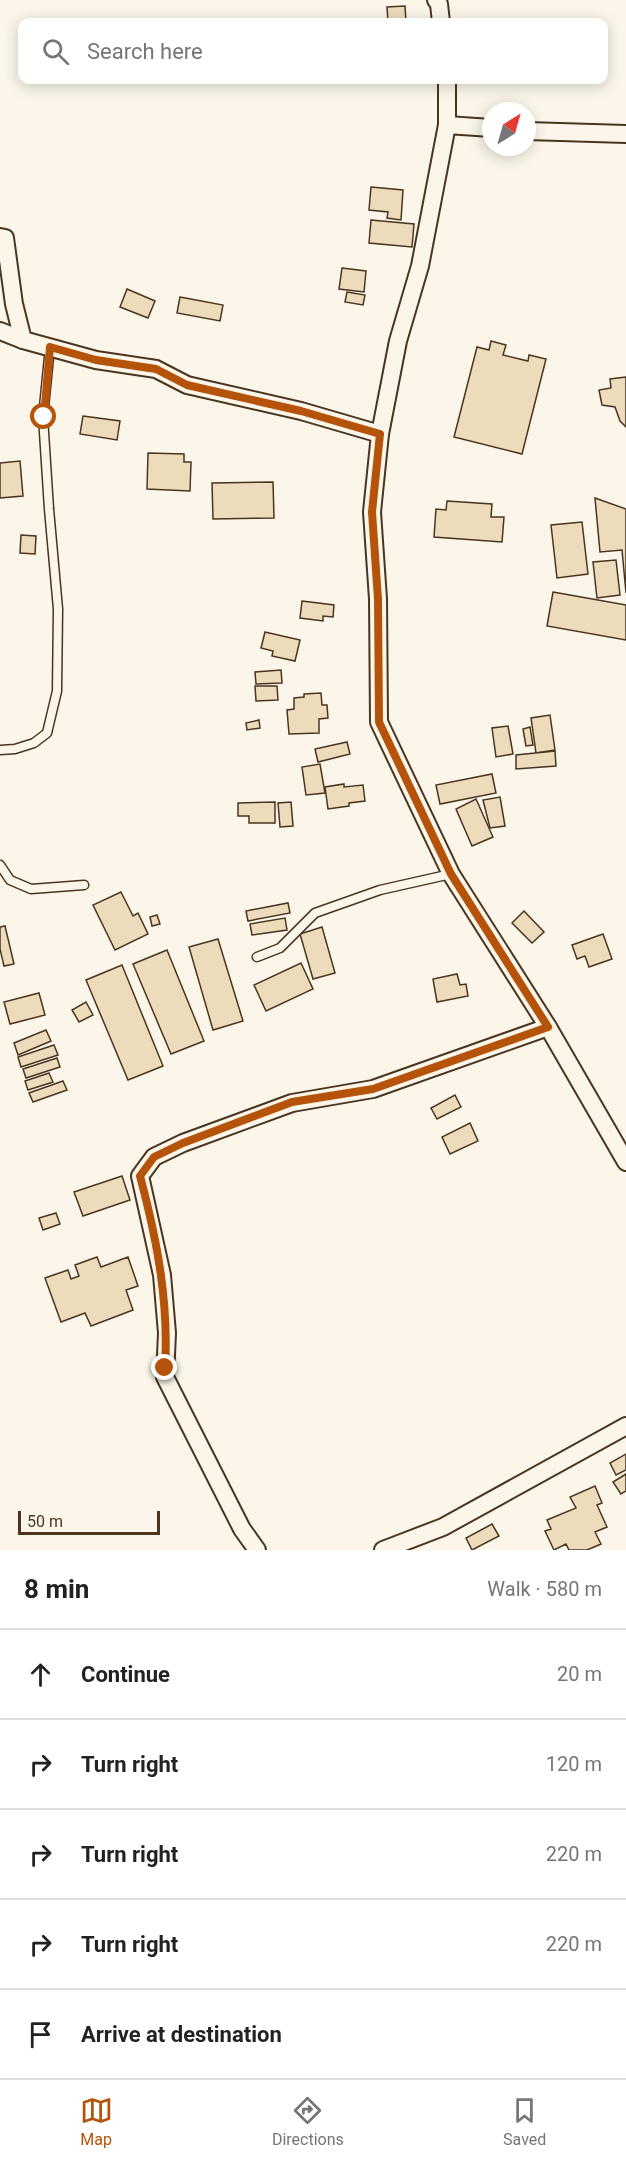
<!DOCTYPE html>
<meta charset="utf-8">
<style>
:root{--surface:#fff;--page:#f2f2f2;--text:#222;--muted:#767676;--line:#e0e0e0;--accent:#b45309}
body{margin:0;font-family:Roboto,sans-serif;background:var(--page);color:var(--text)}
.compass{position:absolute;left:482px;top:102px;width:54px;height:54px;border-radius:50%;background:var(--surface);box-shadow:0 3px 15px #0003;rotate:37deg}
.scale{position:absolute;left:18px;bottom:15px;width:142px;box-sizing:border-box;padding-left:6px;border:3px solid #4a3520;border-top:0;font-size:16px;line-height:21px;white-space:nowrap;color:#4a3520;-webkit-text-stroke:4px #fbf6e9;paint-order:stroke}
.stop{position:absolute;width:18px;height:18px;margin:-14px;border:4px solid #b45309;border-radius:50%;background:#fff}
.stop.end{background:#b45309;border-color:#fff;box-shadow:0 2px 6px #0008}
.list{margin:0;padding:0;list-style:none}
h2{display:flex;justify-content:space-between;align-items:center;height:78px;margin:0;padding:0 24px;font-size:26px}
h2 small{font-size:20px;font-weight:400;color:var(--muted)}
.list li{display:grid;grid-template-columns:39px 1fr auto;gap:18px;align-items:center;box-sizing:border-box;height:90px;padding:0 24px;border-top:2px solid var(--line)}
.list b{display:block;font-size:22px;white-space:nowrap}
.list em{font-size:20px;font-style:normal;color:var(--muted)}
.icon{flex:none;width:33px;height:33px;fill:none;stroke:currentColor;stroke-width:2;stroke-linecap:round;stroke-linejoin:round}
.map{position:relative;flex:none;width:626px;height:1550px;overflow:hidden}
.search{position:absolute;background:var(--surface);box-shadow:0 3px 15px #0003;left:18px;right:18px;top:18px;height:66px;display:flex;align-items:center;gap:15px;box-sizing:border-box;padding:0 21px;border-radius:12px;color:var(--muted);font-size:22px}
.sheet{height:528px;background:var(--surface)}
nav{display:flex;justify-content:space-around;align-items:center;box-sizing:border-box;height:84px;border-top:2px solid var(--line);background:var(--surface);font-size:16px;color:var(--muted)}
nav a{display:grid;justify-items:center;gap:3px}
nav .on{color:var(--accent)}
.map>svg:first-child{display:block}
</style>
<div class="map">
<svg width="626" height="1550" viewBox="0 0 626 1550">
<rect width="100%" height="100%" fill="#fbf6e9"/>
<g fill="#ecdcbc" stroke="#4a3520" stroke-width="1.5">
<path d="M405,6L406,22H388L387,7Z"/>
<path d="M371,187L403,190L401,220L387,218L388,212L369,210Z"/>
<path d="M371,220L414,224L412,247L369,243Z"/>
<path d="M342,268L366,271L364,292L339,289Z"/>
<path d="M127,289L155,301L148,318L120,307Z"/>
<path d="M347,292L365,295L363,305L345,302Z"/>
<path d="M180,297L223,305L220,321L177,313Z"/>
<path d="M491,341L506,345L503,355L528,361L529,355L546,359L522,454L454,437L477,347L489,350Z"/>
<path d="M626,377V427L620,421L615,407L602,405L599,390L611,388L610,379Z"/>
<path d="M83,416L120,421L117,440L80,434Z"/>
<path d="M148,453L184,454V462H191L190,491L147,489Z"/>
<path d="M20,461L23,496L0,498V463Z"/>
<path d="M273,482L274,518L213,519L212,483Z"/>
<path d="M595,498L626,509V593L622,550L600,552Z"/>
<path d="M447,501L492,504L491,517H504L502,542L434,537L436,509L446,510Z"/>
<path d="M582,522L588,574L557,578L551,525Z"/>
<path d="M21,535L36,536L35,554L20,553Z"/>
<path d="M616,560L620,595L597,598L593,562Z"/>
<path d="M553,592L626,605V640L547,626Z"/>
<path d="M302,601L334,605L333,617L323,616V621L300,618Z"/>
<path d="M265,632L300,640L295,661L272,656L273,651L261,648Z"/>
<path d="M281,670L282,683L256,684L255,672Z"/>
<path d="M255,686H277L278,700L256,701Z"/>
<path d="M321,693L322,705H327L328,718L319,719V733L289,734L287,710L294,709V698L304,697V694Z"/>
<path d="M550,715L555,750L536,753L531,718Z"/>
<path d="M259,720L260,728L247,730L246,723Z"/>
<path d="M508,726L513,754L496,757L492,728Z"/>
<path d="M530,727L533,745L526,746L523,729Z"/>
<path d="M347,742L350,754L318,762L315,749Z"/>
<path d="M555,751L556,766L516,769V755Z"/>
<path d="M320,764L325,793L306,795L302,767Z"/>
<path d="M492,774L496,793L440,804L436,785Z"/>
<path d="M344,784V787L363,785L365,801L349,803V806L328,809L325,787Z"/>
<path d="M500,797L505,826L490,828L483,800Z"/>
<path d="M476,799L493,837L472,846L456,809Z"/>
<path d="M275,802V823H249V816H238V803Z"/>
<path d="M291,802L293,826L280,827L278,803Z"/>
<path d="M121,892L133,916L138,913L148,934L115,950L93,905Z"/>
<path d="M288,903L290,913L248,921L246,911Z"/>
<path d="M524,911L544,932L532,943L512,923Z"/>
<path d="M157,915L160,924L152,926L150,917Z"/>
<path d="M285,918L287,930L252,935L250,924Z"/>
<path d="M5,926L14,964L4,966L0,949V927Z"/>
<path d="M322,927L335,973L313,979L300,934Z"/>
<path d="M603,934L612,959L589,967L585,956L577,959L572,945Z"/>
<path d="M218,939L243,1021L213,1030L189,947Z"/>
<path d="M167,950L204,1041L171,1054L133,964Z"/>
<path d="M301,963L313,989L266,1011L254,985Z"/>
<path d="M122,965L163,1066L128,1080L86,980Z"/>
<path d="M457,974L460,985L466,984L468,996L437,1002L433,979Z"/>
<path d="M39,993L45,1015L10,1024L4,1002Z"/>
<path d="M86,1002L93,1015L79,1022L72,1010Z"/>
<path d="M46,1030L51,1041L18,1055L14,1043Z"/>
<path d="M54,1045L58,1055L21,1067L18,1057Z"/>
<path d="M57,1058L60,1067L26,1078L23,1069Z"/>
<path d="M49,1073L53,1082L28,1090L25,1081Z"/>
<path d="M63,1081L67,1090L33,1102L29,1093Z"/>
<path d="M455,1095L461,1107L437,1119L431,1108Z"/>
<path d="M470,1123L478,1141L450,1154L442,1137Z"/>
<path d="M122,1176L130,1200L83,1216L74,1192Z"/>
<path d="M56,1213L60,1224L43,1230L39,1218Z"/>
<path d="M97,1257L101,1267L128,1257L138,1286L126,1290L133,1310L91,1326L85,1313L61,1322L45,1278L68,1270L71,1279L79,1276L75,1265Z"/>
<path d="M626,1454V1470L616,1475L610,1463Z"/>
<path d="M626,1474V1491L621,1494L613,1482Z"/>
<path d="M595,1486L602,1503L597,1505L607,1527L595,1532L601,1544L587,1550H569L566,1544L554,1550L545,1531L551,1529L547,1520L576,1508L570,1497Z"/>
<path d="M492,1524L499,1536L472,1550L466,1538Z"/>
</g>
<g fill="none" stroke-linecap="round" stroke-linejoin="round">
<g stroke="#4a3520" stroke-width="11">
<g id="service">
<path d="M0,750L15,749L34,743L47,733L57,691L58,609L49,509L43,417L50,347"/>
<path d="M0,865L10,880L31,889L84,885"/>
<path d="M257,957L280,948L315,913L380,890L451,874"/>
</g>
</g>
<g stroke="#4a3520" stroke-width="20">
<g id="minor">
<path d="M436,0L439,4L441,22"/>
<path d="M447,80V125"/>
<path d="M491,128L447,125L420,266L398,341L380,434L372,512L378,599L379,722L451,874L548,1027L626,1162"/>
<path d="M527,131L626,134"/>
<path d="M0,237L5,238L14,304L23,340L96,360L156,369L187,385L301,411L380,434"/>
<path d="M0,331L23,340"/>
<path d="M257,1550L242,1529L165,1377L167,1333L162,1275L140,1176L154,1157L183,1143L292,1103L373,1089L548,1027"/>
<path d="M383,1550L443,1527L626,1426"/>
</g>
</g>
<use href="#service" stroke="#fbf6e9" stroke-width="8"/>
<use href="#minor" stroke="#fbf6e9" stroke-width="16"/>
</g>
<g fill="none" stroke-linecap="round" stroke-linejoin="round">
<path stroke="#b45309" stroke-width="8" d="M44,417L50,347L96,360L156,369L187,385L301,411L380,434L372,512L378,599L379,722L451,874L548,1027L373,1089L292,1102L183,1143L154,1157L140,1176C157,1240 169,1302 165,1368"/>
</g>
</svg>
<svg class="compass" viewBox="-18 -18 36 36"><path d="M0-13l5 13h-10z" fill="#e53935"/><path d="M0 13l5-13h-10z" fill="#767676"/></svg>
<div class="scale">50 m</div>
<div class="stop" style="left:44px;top:417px"></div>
<div class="stop end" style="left:165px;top:1368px"></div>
<div class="search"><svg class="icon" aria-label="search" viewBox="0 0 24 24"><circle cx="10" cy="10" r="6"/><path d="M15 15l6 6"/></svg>Search here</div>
</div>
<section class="sheet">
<h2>8 min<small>Walk · 580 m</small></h2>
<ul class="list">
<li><svg class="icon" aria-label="ahead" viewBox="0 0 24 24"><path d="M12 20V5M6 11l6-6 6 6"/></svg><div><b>Continue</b></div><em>20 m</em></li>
<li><svg class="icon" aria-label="right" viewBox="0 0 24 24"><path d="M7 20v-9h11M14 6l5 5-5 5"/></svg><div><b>Turn right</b></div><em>120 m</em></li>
<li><svg class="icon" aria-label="right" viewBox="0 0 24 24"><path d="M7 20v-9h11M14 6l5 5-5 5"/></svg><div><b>Turn right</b></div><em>220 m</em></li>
<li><svg class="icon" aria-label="right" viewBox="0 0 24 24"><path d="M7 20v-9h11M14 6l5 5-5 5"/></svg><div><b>Turn right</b></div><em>220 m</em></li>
<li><svg class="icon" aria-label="arrive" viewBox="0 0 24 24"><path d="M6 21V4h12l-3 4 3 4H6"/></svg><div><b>Arrive at destination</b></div></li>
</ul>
</section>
<nav>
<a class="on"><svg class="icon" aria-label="map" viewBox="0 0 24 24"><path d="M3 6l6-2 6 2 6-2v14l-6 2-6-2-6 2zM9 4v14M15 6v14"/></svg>Map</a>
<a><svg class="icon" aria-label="directions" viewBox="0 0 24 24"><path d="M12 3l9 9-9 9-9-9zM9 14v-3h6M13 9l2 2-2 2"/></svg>Directions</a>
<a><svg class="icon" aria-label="saved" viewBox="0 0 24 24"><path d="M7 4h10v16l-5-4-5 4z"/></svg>Saved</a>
</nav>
